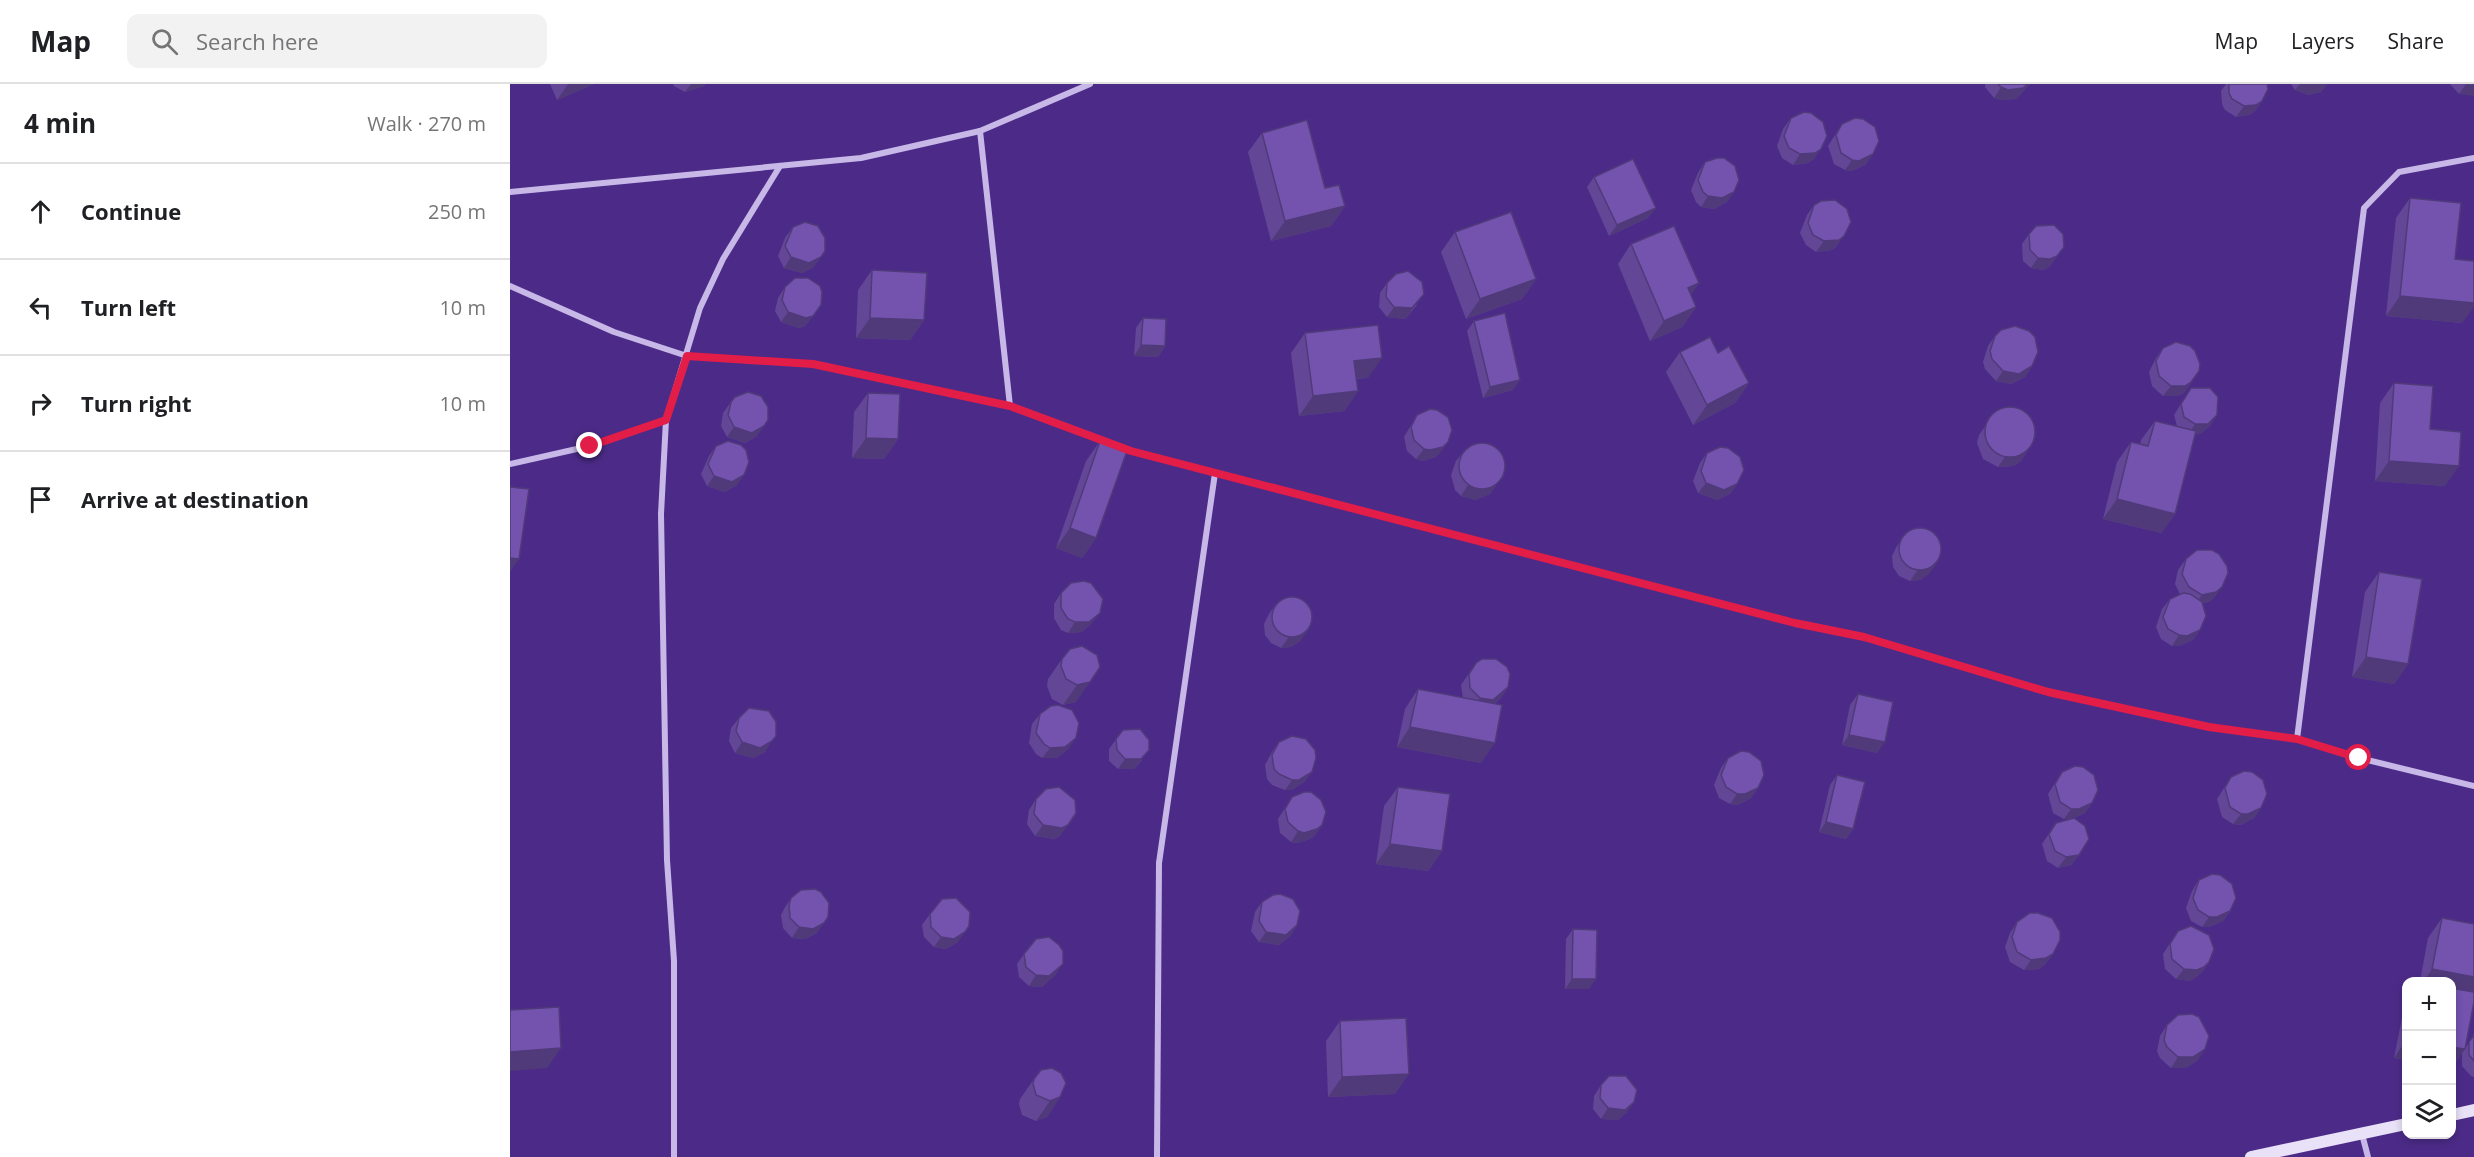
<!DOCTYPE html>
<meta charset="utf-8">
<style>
:root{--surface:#fff;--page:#f2f2f2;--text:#202124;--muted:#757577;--line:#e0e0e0}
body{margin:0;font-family:"Open Sans",sans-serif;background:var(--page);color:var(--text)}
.controls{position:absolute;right:18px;bottom:18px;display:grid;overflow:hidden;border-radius:12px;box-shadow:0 3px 9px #0003}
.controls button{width:54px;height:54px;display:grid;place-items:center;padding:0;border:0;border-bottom:2px solid var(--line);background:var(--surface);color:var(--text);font:30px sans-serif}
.stop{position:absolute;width:18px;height:18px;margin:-14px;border:4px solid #e11d48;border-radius:50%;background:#fff}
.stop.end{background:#e11d48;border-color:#fff;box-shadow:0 2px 6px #0008}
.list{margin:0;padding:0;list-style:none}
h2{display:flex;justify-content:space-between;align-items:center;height:78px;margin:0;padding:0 24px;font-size:26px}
h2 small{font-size:20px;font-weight:400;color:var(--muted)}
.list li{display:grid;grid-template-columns:39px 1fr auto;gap:18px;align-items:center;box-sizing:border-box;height:96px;padding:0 24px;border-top:2px solid var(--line)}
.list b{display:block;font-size:22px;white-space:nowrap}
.list em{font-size:20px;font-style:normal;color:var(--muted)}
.icon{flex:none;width:33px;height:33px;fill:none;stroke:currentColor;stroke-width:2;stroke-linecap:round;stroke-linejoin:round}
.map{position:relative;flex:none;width:1964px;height:1073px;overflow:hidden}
header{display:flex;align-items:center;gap:36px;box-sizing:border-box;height:84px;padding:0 30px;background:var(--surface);border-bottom:2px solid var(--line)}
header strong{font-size:28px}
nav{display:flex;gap:33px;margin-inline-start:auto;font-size:21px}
.search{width:420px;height:54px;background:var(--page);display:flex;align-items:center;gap:15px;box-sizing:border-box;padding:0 21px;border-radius:12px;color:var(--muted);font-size:22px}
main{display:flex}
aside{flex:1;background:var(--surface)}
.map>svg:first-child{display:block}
</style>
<header>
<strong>Map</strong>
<div class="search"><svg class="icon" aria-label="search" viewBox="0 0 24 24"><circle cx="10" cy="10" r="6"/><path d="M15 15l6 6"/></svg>Search here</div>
<nav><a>Map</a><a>Layers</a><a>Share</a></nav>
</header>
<main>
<aside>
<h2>4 min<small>Walk · 270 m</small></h2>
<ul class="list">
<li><svg class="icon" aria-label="ahead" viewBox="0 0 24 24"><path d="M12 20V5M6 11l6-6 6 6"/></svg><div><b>Continue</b></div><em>250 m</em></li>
<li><svg class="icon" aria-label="left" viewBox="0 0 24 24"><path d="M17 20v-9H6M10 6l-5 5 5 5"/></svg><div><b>Turn left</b></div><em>10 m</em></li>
<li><svg class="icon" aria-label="right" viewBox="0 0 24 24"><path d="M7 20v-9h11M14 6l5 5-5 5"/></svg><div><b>Turn right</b></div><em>10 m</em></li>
<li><svg class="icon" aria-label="arrive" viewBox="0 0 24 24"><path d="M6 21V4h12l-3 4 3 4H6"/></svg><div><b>Arrive at destination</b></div></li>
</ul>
</aside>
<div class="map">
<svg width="1964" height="1073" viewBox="0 0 1964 1073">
<rect width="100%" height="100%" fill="#4c2b88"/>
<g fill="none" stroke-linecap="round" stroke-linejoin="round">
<g stroke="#c8b8e8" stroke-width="6">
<path d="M470,47L500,322"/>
<path d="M0,108L351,74L470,47L580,0"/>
<path d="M0,202L104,248L177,272L303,280L500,322L621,367L1285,539L1354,553L1538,608L1699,643L1787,655L1849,674L1964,702"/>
<path d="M0,380L80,362L156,336"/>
<path d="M1787,655L1854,124L1889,88L1964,74"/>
<path d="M1852,1050L1858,1073"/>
<path d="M164,1073V877L157,776L151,430L156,336L190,224L213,175L270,82"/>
<path d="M647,1073L649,779L705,389"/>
</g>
<g stroke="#e9e1f7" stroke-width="12">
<path d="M1942,1031L1964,1026"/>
<path d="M1741,1073L1896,1040"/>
</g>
</g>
<g fill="#634796">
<path d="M40,0H84L47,16Z"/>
<path d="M163,0H195L194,2L175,8L164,2Z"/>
<path d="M1475,0H1520L1506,15L1491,16L1484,14L1475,3Z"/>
<path d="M1716,0H1757L1752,17L1745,27L1739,31L1726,33L1715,26L1712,20L1711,7Z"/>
<path d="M1781,0H1817L1811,8L1798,11L1785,6Z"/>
<path d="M1940,0H1964L1949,10Z"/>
<path d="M1281,34L1304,75L1298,79L1283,81L1272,74L1267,62L1273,45Z"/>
<path d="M1332,40L1363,70L1355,81L1342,87L1335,86L1324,80L1318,62Z"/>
<path d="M752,49L835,122L821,142L761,157L738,68Z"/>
<path d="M1195,78L1217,118L1204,125L1191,123L1186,118L1181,106L1188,89Z"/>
<path d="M1084,93L1138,134L1099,152L1077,103Z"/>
<path d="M1900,114L1945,175L1952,239L1876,232L1886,134Z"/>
<path d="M1304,121L1327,162L1322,166L1306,168L1296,161L1290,149L1297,131Z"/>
<path d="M283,143L304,183L292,189L274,184L268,172L275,154Z"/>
<path d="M945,148L1026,195L1012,215L956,235L931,168Z"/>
<path d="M1519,150L1554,163L1539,183L1533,186L1521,184L1513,177L1512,160Z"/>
<path d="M1121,160L1189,199L1181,210L1186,223L1172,243L1140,257L1108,180Z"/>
<path d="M362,186L414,236L400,256L346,254L348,206Z"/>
<path d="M877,199L907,221L895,235L877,233L869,223L870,209Z"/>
<path d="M275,203L311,221L295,242L289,244L271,238L265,227L268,214Z"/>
<path d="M633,234L655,262L648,273L624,272L626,244Z"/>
<path d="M964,237L1003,306L973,314L957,247Z"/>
<path d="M795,249L858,294L846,295L848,307L834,327L789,332L781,269Z"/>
<path d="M1485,252L1522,282L1515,293L1501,300L1486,297L1475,285L1473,278L1478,262Z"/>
<path d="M1653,264L1689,287L1674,309L1667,312H1653L1642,302L1639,288L1646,274Z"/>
<path d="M1170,268L1208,269L1239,299L1225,319L1183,341L1156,288Z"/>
<path d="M1884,299L1920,345L1935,402L1865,397L1870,319Z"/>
<path d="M1681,304L1700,342L1690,350H1685L1665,430L1651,449L1593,435L1607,378L1621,358L1630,360L1631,356L1645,337L1667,342L1664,331Z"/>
<path d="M358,309L388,355L374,375L342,374L344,328Z"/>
<path d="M221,318L247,352L235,359L217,353L211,342L213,329Z"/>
<path d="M907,331L930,369L925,373L913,377L906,375L897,367L894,353Z"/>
<path d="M1476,341L1518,366L1511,377L1504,382L1488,383L1473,375L1467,359L1469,351Z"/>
<path d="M590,357L586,454L572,474L546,464L576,377Z"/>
<path d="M206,362L227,401L215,408L197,402L191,390L199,372Z"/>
<path d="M954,367L987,400L980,410L965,416L951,412L945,406L941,391L946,377Z"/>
<path d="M1197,369L1227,400L1220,410L1207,416L1188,409L1183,397L1190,379Z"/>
<path d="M1394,452L1420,489L1410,496L1400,497L1389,492L1383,483L1382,472L1387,462Z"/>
<path d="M1676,475L1705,513L1699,518L1693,519L1690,546L1683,556L1669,562H1662L1651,555L1646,543L1652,525L1660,515L1670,510L1665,500L1668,486Z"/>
<path d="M1869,488L1898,580L1884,600L1842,593L1855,508Z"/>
<path d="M551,509L582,539L572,548L558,549L551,546L544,534V520Z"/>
<path d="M766,520L790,557L781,563L771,564L761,559L755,551L754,540L759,530Z"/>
<path d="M572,562L566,618L553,621L542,615L537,602L538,595L552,575Z"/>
<path d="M966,579L998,603L991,614L984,620L971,679L887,663L895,625L908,605L953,614L951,601Z"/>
<path d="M1348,610L1367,669L1332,661L1340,621Z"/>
<path d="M530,630L559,664L547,674H532L526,670L519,659L522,640Z"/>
<path d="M229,634L255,668L243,674L225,669L219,657L221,644Z"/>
<path d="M613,646L632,676L624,685H608L599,677V665Z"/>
<path d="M769,658L802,688L794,698L782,706H775L762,701L757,695L755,681L762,668Z"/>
<path d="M1218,674L1248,704L1241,714L1228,721L1220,720L1209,714L1204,701L1211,684Z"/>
<path d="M1552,688L1582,719L1575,729L1564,734L1569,771L1561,781L1548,784L1537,777L1532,760L1546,739L1560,735H1554L1543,729L1538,710Z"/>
<path d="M1327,691L1343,745L1336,755L1309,748L1320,701Z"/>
<path d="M1721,693L1751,724L1744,734L1731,741L1723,740L1712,733L1707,715Z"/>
<path d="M888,703L932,767L918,787L866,780L874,722Z"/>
<path d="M782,713L812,741L805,751L800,755L787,759L781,758L770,749L768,735Z"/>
<path d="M526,715L551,751L545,755L525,752L517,740L519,726Z"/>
<path d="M1689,796L1720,827L1713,837L1699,843H1692L1681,837L1676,824L1682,807Z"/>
<path d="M281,814L307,849L295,855L282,854L273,844L271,831L274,825Z"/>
<path d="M752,818L787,841L780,852L769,861L749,858L741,847L745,828Z"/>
<path d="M420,830L448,858L436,865L424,863L414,853L412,841Z"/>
<path d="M1932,834L1956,963L1964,950V993L1961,992L1952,982V969L1941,985V897H1910L1918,854Z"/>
<path d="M1507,838L1543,870L1535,880L1529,885L1514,886L1500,878L1495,863L1500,849Z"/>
<path d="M1063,845L1079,905H1055L1056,855Z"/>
<path d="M1668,847L1699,878L1692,888L1686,893L1680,897L1666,895L1655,885L1653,870Z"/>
<path d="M514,870L546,890L532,903L519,902L509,893L507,880Z"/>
<path d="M1896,915V976L1884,974L1895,918Z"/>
<path d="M830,937L885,1010L818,1013L816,957Z"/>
<path d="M1657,941L1688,976L1676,984H1661L1650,974L1647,967L1650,952Z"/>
<path d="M524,995L550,1013L537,1033L526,1037L512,1031L509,1020L510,1015Z"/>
<path d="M1091,1001L1117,1028L1108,1036L1091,1035L1083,1025L1084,1012Z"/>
</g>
<g fill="#503a7a">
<path d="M58,0H84L47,16Z"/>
<path d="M181,0H195L194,2L175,8Z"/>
<path d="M1520,0L1506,15L1491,16L1484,14L1491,3Z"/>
<path d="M1790,0H1817L1811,8L1798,11L1785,6Z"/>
<path d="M1956,0L1964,1V12L1949,10Z"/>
<path d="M1752,17L1745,27L1739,31L1726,33L1734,22Z"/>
<path d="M1311,65L1304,75L1298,79L1283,81L1290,70Z"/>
<path d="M1363,70L1355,81L1342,87L1335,86L1342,76Z"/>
<path d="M1224,108L1217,118L1204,125L1191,123L1198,112Z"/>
<path d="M835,122L821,142L761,157L775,137Z"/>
<path d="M1146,124L1138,134L1099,152L1107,141Z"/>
<path d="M1334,152L1327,162L1322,166L1306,168L1314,157Z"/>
<path d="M1547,172L1539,183L1533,186L1521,184L1528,174Z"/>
<path d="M281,173H311L304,183L292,189L274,184Z"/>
<path d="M1026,195L1012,215L956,235L970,215Z"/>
<path d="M1189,199L1175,219L1178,204Z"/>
<path d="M914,210L895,235L877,233L884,223Z"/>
<path d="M1890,212L1964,219V223L1952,239L1876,232Z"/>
<path d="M311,221L295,242L289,244L271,238L278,228Z"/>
<path d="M1186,223L1172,243L1140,257L1154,237Z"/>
<path d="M360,234L414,236L400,256L346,254Z"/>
<path d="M631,261L655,262L648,273L624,272Z"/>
<path d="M872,274L858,294L830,296L844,277Z"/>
<path d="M1522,282L1515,293L1501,300L1486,297L1493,287Z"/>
<path d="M1010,296L1003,306L973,314L980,303Z"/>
<path d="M1681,298L1674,309L1667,312H1653L1661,302Z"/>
<path d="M1239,299L1225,319L1183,341L1197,321Z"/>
<path d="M848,307L834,327L789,332L803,312Z"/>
<path d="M1707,331L1700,342L1690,350L1678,351L1685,340Z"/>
<path d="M254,342L247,352L235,359L217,353L224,343Z"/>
<path d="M356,354L388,355L374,375L342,374Z"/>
<path d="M938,358L930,369L925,373L913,377L906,375L914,365Z"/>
<path d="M1518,366L1511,377L1504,382L1488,383L1495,373Z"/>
<path d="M1879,377L1949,382L1935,402L1865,397Z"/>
<path d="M234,391L227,401L215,408L197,402L204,392Z"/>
<path d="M1196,399L1227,400L1220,410L1207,416L1188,409Z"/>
<path d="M987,400L980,410L965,416L951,412L958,401Z"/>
<path d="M1607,415L1665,430L1651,449L1593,435Z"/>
<path d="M560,444L586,454L572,474L546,464Z"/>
<path d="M0,474L9,475L0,488Z"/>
<path d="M1427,479L1420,489L1410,496L1400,497L1407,487Z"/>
<path d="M1712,503L1705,513L1699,518L1684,521L1692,511Z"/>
<path d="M590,529L582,539L572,548L558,549L565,538Z"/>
<path d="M1690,546L1683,556L1669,562H1662L1669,551Z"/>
<path d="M798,547L790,557L781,563L771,564L778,554Z"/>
<path d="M1856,573L1898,580L1884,600L1842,593Z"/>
<path d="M580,598L566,618L553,621L567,601Z"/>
<path d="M998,603L991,614L976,626L962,624L970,614Z"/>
<path d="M900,643L985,659L971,679L887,663Z"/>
<path d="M1339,651L1375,658L1367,669L1332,661Z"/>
<path d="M566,654L559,664L547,674H532L540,664Z"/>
<path d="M262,657L255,668L243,674L225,669L232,658Z"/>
<path d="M639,666L624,685H608L615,675Z"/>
<path d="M802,688L794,698L782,706H775L782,696Z"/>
<path d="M1248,704L1241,714L1228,721L1220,720L1227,710Z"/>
<path d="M1582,719L1575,729L1562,735H1554L1561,725Z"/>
<path d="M1751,724L1744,734L1731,741L1723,740L1731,730Z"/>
<path d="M1316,738L1343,745L1336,755L1309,748Z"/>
<path d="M533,741H558L551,751L545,755L525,752Z"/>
<path d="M812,741L805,751L800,755L787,759L781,758L788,747Z"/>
<path d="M880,760L932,767L918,787L866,780Z"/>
<path d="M1569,771L1561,781L1548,784L1556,773Z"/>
<path d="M1720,827L1713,837L1699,843H1692L1699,833Z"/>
<path d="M314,839L307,849L295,855L282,854L289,843Z"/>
<path d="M787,841L780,852L769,861L749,858L756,848Z"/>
<path d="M455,848L448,858L436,865L424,863L431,853Z"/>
<path d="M1543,870L1535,880L1529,885L1514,886L1521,876Z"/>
<path d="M1699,878L1692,888L1686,893L1680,897L1666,895L1674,885Z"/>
<path d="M553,880L546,890L532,903L519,902L526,891Z"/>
<path d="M1922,885L1964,893V916L1941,911V897H1914Z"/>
<path d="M1062,895H1086L1079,905H1055Z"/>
<path d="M1896,956V976L1884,974Z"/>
<path d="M1941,963L1955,965L1941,985Z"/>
<path d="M51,964L37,984L0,987V968Z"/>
<path d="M1695,965L1688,976L1676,984H1661L1668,973Z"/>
<path d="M899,990L885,1010L818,1013L832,993Z"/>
<path d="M550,1013L537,1033L526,1037L540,1017Z"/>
<path d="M1124,1018L1117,1028L1108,1036L1091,1035L1098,1024Z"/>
</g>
<g fill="#7353ae" stroke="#503a7a" stroke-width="1.5">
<path d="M1488,0H1518L1513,4L1498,6L1491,3Z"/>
<path d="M1719,0H1757L1758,5L1752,17L1746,21L1734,22L1722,15L1719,9Z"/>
<path d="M1294,28L1301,29L1313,38L1317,52L1311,65L1305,69L1290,70L1279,64L1274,52L1281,34Z"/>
<path d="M1345,34L1353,35L1365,43L1369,57L1363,70L1349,77L1342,76L1331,69L1326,51L1332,40Z"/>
<path d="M797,36L815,104L829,101L835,122L775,137L752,49Z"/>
<path d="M1207,74H1214L1225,82L1229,96L1224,108L1212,114L1198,112L1193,108L1188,96L1195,78Z"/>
<path d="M1123,75L1146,124L1107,141L1084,93Z"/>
<path d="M1900,114L1951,119L1945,175L1964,177V219L1890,212Z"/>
<path d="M1325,116L1337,125L1341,138L1334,152L1329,156L1314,157L1303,151L1298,139L1304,121L1311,117Z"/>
<path d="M1001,128L1026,195L970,215L945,148Z"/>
<path d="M295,138L308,142L315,154V167L311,173L299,179L281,173L275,162L283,143Z"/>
<path d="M1544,141L1553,150L1554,163L1547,172L1540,175L1528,174L1520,166L1519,150L1526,142Z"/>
<path d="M1164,142L1189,199L1178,204L1186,223L1154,237L1121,160Z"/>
<path d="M362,186L417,189L414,236L360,234Z"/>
<path d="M898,187L912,198L914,210L902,224L884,223L876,213L877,199L886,190Z"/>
<path d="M285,194H298L310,202L312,208L311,221L303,232L296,234L278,228L272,216L275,203Z"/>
<path d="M995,229L1010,296L980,303L964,237Z"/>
<path d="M633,234L656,235L655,262L631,261Z"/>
<path d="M868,241L872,274L844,277L848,307L803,312L795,249Z"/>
<path d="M1505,242L1519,247L1525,253L1528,268L1522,282L1509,290L1493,287L1482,275L1480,267L1485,252L1491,246Z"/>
<path d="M1200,253L1208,269L1219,262L1239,299L1197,321L1170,268Z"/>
<path d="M1666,258L1680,262L1685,267L1690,280L1689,287L1681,298L1675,302H1661L1649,292L1646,277L1653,264Z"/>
<path d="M1884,299L1923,302L1920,345L1951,348L1949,382L1879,377Z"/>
<path d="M1681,304H1700L1708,313L1707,331L1698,340H1685L1674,333L1671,320Z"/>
<path d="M238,308L251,312L258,323V336L254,342L242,349L224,343L218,331L221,318L225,313Z"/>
<path d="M358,309L390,310L388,355L356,354Z"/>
<circle cx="1500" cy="348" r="25"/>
<path d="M920,325L927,326L938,333L942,346L938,358L933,363L920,366L914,365L904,356L901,343L907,331Z"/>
<path d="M1645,337L1686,347L1665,430L1607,415L1621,358L1638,362Z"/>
<path d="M218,357L231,361L236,366L239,378L234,391L222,398L204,392L198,380L206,362Z"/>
<path d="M590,357L617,367L586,454L560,444Z"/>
<circle cx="972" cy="382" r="23"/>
<path d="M1210,363L1218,364L1230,373L1234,386L1227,400L1214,406L1196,399L1191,387L1197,369Z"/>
<path d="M0,403L19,405L9,475L0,474Z"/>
<circle cx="1410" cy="465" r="21"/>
<path d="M1687,466H1702L1709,470L1717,482L1718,489L1712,503L1706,508L1692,511L1679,503L1672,490L1676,475Z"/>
<path d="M1869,488L1912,495L1898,580L1856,573Z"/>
<path d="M574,497L581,499L593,515L590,529L579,538H565L558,535L551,524V509L561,499Z"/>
<path d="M1673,509L1680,510L1692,518L1696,532L1690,546L1677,552L1669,551L1658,545L1653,533L1660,515Z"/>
<circle cx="782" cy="533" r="20"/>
<path d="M572,562L587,571L590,583L580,598L567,601L556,595L551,582L552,575L560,565Z"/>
<path d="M972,575H986L997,583L1000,590L998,603L983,616L970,614L960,604L959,590L966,579Z"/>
<path d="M908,605L992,621L985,659L900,643Z"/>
<path d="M1348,610L1383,618L1375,658L1339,651Z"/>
<path d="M548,621L562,626L569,639L566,654L555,663L540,664L534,660L526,649L530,630L541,622Z"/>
<path d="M239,624L259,627L266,638V652L262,657L250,664L232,658L226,647L229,634Z"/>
<path d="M630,645L639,656V666L631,675H615L607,666L606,655L613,646Z"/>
<path d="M782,652L796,655L805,666L806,674L802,688L789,696H782L769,690L764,685L762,671L769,658Z"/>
<path d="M1231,667L1239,668L1251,677L1254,691L1248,704L1235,710H1227L1216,703L1211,691L1218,674Z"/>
<path d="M1565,682L1573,683L1584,691L1588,706L1582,719L1569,725H1561L1550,718L1545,700L1552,688Z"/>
<path d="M1734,687L1742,688L1753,696L1757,710L1751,724L1738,730H1731L1720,723L1715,704L1721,693Z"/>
<path d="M1327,691L1355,698L1343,745L1316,738Z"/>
<path d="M549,703L565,716L566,729L558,741L552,744L533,741L524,730L526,715L536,705Z"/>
<path d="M888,703L940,710L932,767L880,760Z"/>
<path d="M794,708H801L811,716L816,728L812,741L807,745L794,749L788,747L778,738L775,725L782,713Z"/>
<path d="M1564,734L1575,742L1579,755L1569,771L1556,773L1545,767L1539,750L1546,739Z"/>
<path d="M1702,790L1710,791L1722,800L1726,814L1720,827L1707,833H1699L1688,826L1683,814L1689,796Z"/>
<path d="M305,805L311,808L319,819L318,833L314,839L303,845L289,843L280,834L279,821L281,814L291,806Z"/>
<path d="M770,810L783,815L790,827L787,841L776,851L756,848L749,837L752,818L763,811Z"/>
<path d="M446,814L460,828L459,842L455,848L444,855L431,853L421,843L420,830L432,815Z"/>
<path d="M1520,829H1528L1542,834L1550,848V856L1543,870L1536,874L1521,876L1507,868L1502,853L1507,838Z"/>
<path d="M1932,834L1964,840V893L1922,885Z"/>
<path d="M1681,842L1699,851L1704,865L1699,878L1694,883L1687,886L1674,885L1662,875L1660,860L1668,847Z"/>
<path d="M1063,845L1087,846L1086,895H1062Z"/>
<path d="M539,853L549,861L553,867V880L539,892L526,891L516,883L514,870L526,855Z"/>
<path d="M1941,904L1964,908V918L1955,965L1941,963Z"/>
<path d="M49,923L51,964L0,968V926Z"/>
<path d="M1682,930L1689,933L1699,952L1695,965L1683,973H1668L1657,963L1654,956L1657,941L1668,931Z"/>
<path d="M896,934L899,990L832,993L830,937Z"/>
<path d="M1964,951V977L1959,971V958Z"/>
<path d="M542,984L551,989L556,999L550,1013L540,1017L526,1011L523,1000L524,995L531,986Z"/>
<path d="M1099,992H1116L1127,1006L1124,1018L1115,1026L1098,1024L1090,1014L1091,1001Z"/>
</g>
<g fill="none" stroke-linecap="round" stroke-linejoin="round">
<path stroke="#e11d48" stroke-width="8" d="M80,362L156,336L177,272L303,280L500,322L621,367L1285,539L1354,553L1538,608L1699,643L1787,655L1849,674"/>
</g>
</svg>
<div class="controls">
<button>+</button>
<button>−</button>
<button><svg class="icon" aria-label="layers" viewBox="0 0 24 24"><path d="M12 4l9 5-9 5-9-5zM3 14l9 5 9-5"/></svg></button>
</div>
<div class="stop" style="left:1849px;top:674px"></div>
<div class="stop end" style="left:80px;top:362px"></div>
</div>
</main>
